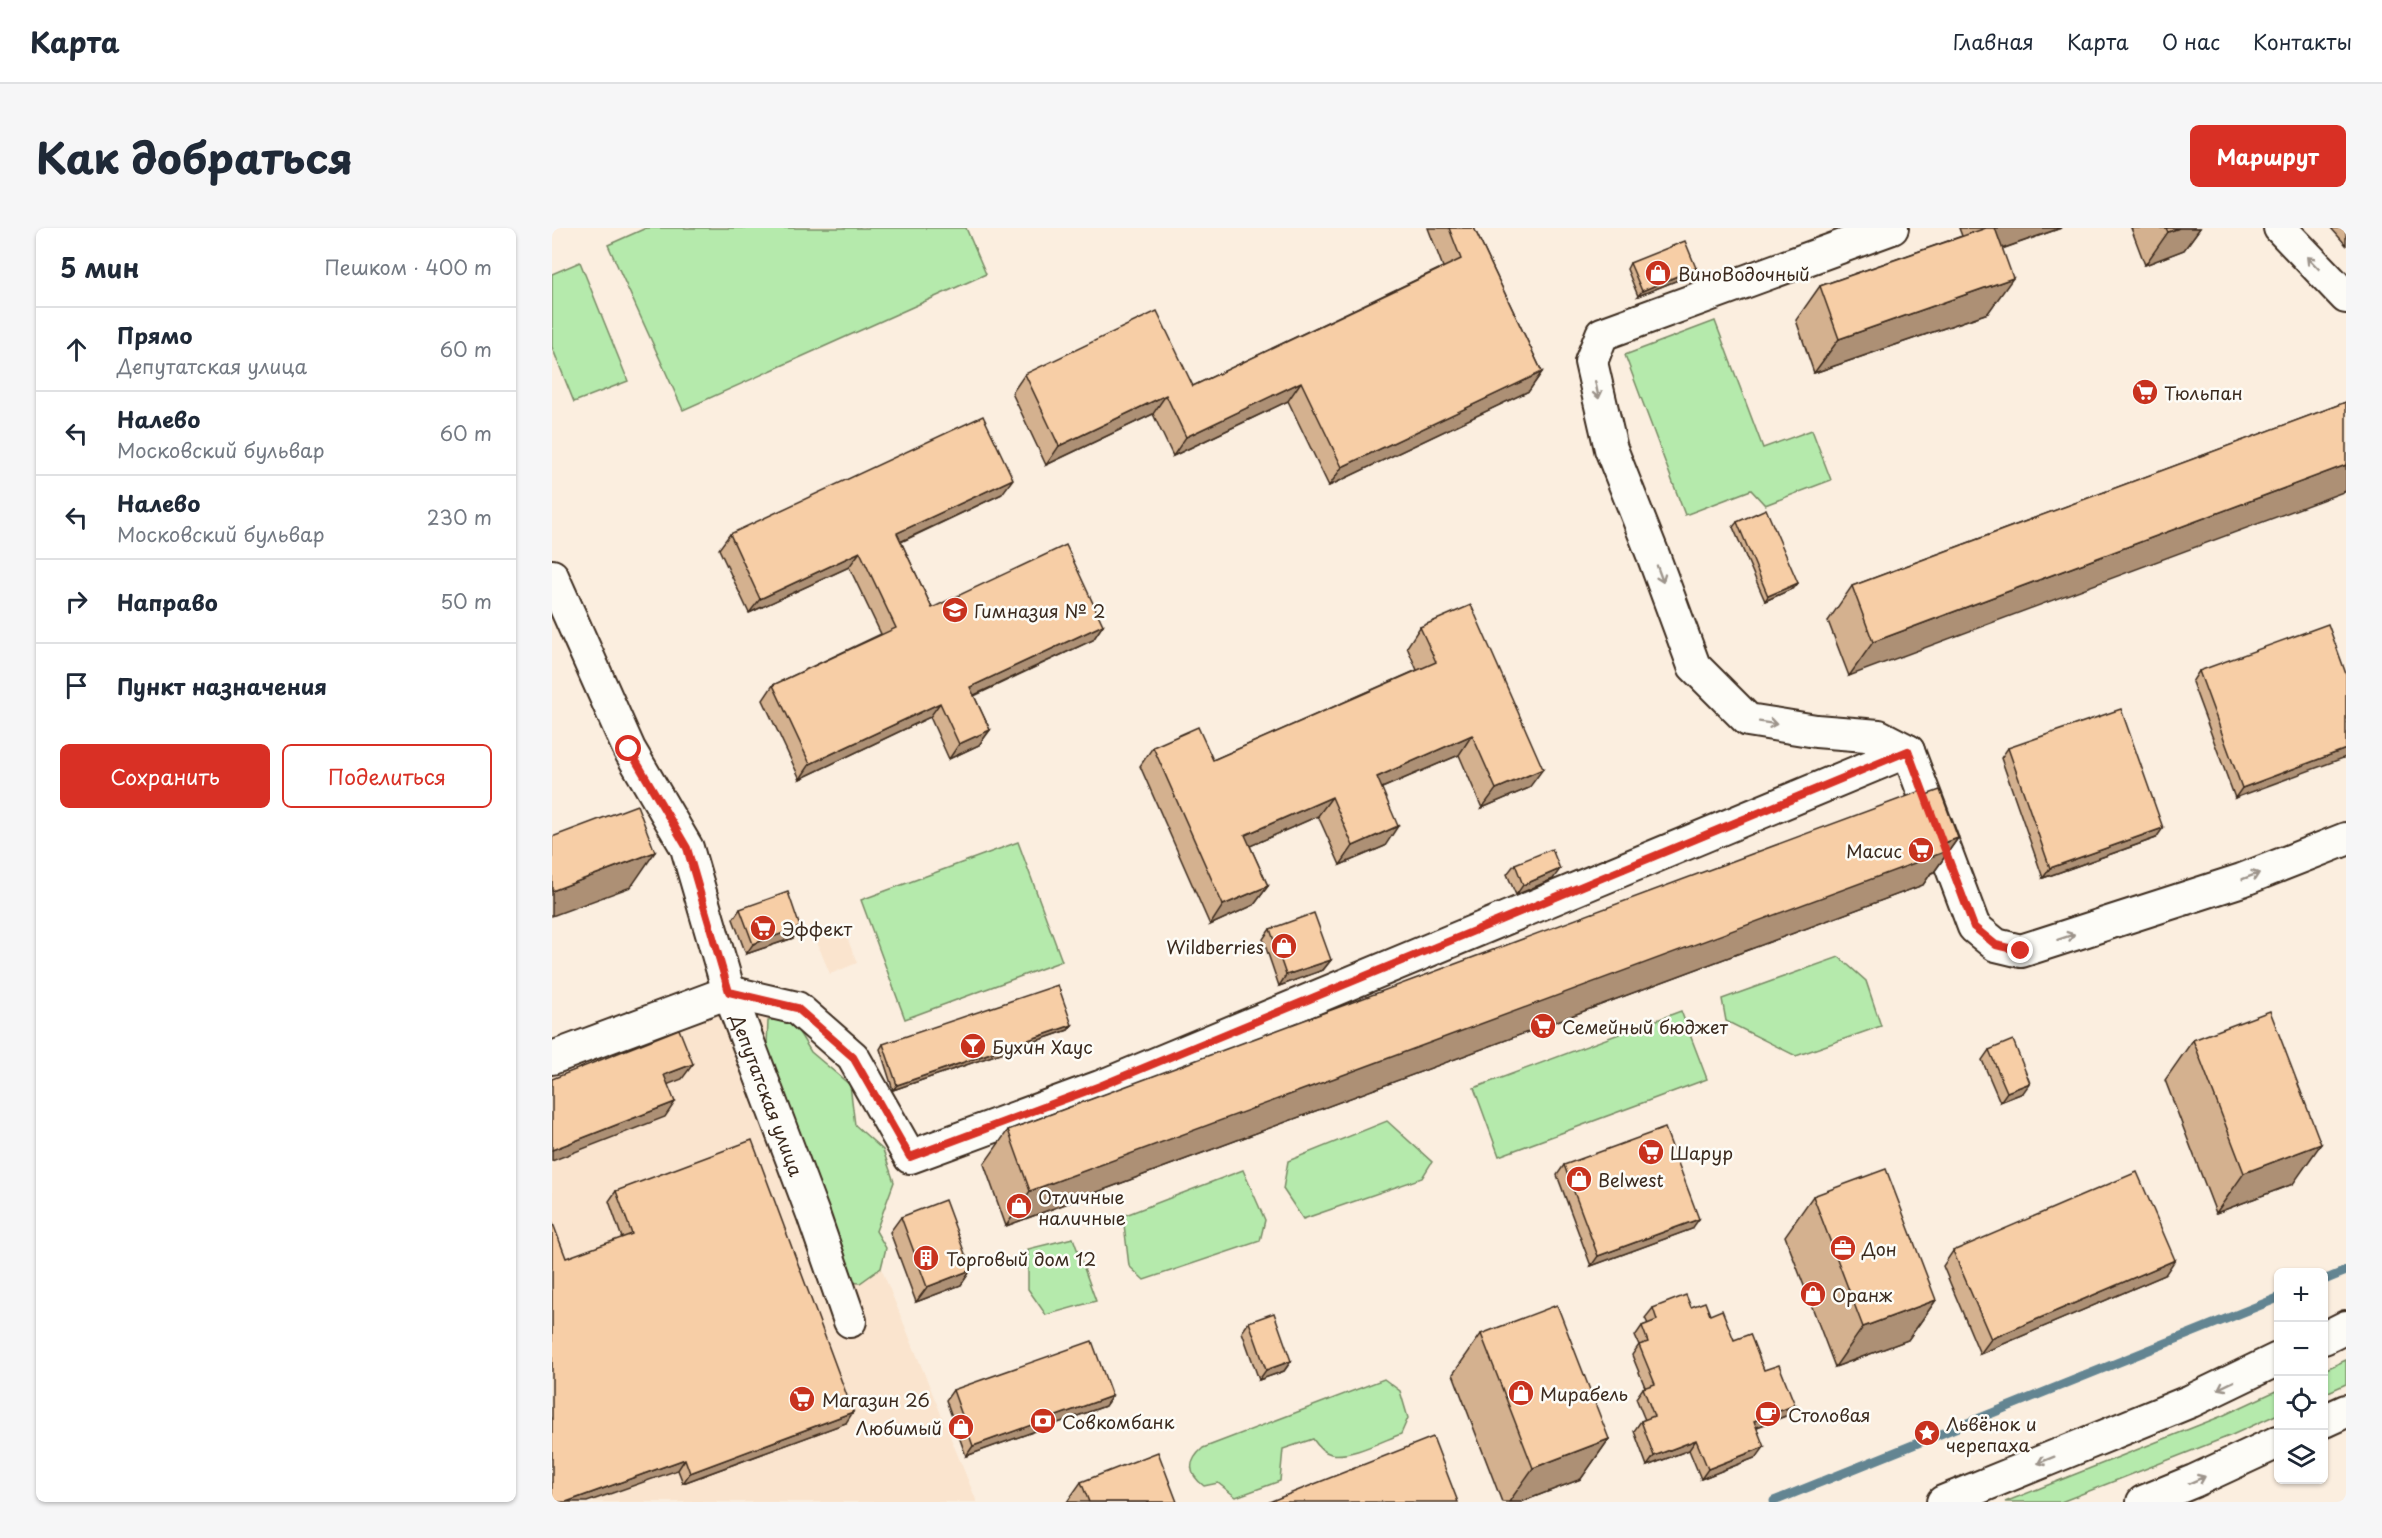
<!DOCTYPE html>
<html lang="ru">
<meta charset="utf-8">
<style>
:root{--surface:#fff;--page:#f6f6f7;--text:#1f2937;--muted:#747a83;--line:#e0e1e3;--accent:#d93025}
body{margin:0;font-family:"Playpen Sans",sans-serif;background:var(--page);color:var(--text)}
.controls{position:absolute;right:18px;bottom:18px;display:grid;overflow:hidden;border-radius:9px;box-shadow:0 2px 4px #0004}
.controls button{width:54px;height:54px;display:grid;place-items:center;padding:0;border:0;border-bottom:2px solid var(--line);background:var(--surface);color:var(--text);font:30px sans-serif}
.stop{position:absolute;width:18px;height:18px;margin:-14px;border:4px solid #d93025;border-radius:50%;background:#fff}
.stop.end{background:#d93025;border-color:#fff;box-shadow:0 2px 6px #0008}
.list{margin:0;padding:0;list-style:none}
h2{display:flex;justify-content:space-between;align-items:center;height:78px;margin:0;padding:0 24px;font-size:26px}
h2 small{font-size:20px;font-weight:400;color:var(--muted)}
.list li{display:grid;grid-template-columns:39px 1fr auto;gap:18px;align-items:center;box-sizing:border-box;height:84px;padding:0 24px;border-top:2px solid var(--line)}
.list b{display:block;font-size:22px;white-space:nowrap}
.list p{margin:0;font-size:20px;white-space:nowrap;color:var(--muted)}
.list em{font-size:20px;font-style:normal;color:var(--muted)}
.actions{display:flex;gap:12px;padding:18px 24px}
.actions a{flex:1;padding:14px 0;border:2px solid var(--accent);border-radius:9px;text-align:center;font-size:21px;color:var(--accent)}
.actions .main{background:var(--accent);color:#fff}
.icon{flex:none;width:33px;height:33px;fill:none;stroke:currentColor;stroke-width:2;stroke-linecap:round;stroke-linejoin:round}
.map{position:relative;flex:none;width:1794px;height:1274px;overflow:hidden;border-radius:9px}
header{display:flex;align-items:center;gap:36px;box-sizing:border-box;height:84px;padding:0 30px;background:var(--surface);border-bottom:2px solid var(--line)}
header strong{font-size:28px}
nav{display:flex;gap:33px;margin-inline-start:auto;font-size:21px}
.intro{display:flex;align-items:center;justify-content:space-between;box-sizing:border-box;height:144px;padding:0 36px}
h1{margin:0;font-size:42px}
.button{padding:15px 27px;border-radius:9px;background:var(--accent);color:#fff;font-size:21px;font-weight:700}
main{display:flex;gap:36px;padding:0 36px}
aside{flex:1;background:var(--surface);border-radius:9px;box-shadow:0 2px 4px #0004}
.map>svg:first-child{display:block}
</style>
<header>
<strong>Карта</strong>
<nav><a>Главная</a><a>Карта</a><a>О нас</a><a>Контакты</a></nav>
</header>
<div class="intro"><h1>Как добраться</h1><a class="button">Маршрут</a></div>
<main>
<aside>
<h2>5 мин<small>Пешком · 400 m</small></h2>
<ul class="list">
<li><svg class="icon" aria-label="ahead" viewBox="0 0 24 24"><path d="M12 20V5M6 11l6-6 6 6"/></svg><div><b>Прямо</b><p>Депутатская улица</p></div><em>60 m</em></li>
<li><svg class="icon" aria-label="left" viewBox="0 0 24 24"><path d="M17 20v-9H6M10 6l-5 5 5 5"/></svg><div><b>Налево</b><p>Московский бульвар</p></div><em>60 m</em></li>
<li><svg class="icon" aria-label="left" viewBox="0 0 24 24"><path d="M17 20v-9H6M10 6l-5 5 5 5"/></svg><div><b>Налево</b><p>Московский бульвар</p></div><em>230 m</em></li>
<li><svg class="icon" aria-label="right" viewBox="0 0 24 24"><path d="M7 20v-9h11M14 6l5 5-5 5"/></svg><div><b>Направо</b></div><em>50 m</em></li>
<li><svg class="icon" aria-label="arrive" viewBox="0 0 24 24"><path d="M6 21V4h12l-3 4 3 4H6"/></svg><div><b>Пункт назначения</b></div></li>
</ul>
<div class="actions"><a class="main">Сохранить</a><a>Поделиться</a></div>
</aside>
<div class="map">
<svg width="1794" height="1274" viewBox="0 0 1794 1274">
<rect width="100%" height="100%" fill="#fbeedf"/>
<filter id="ink" filterUnits="userSpaceOnUse"><feTurbulence type="fractalNoise" baseFrequency=".0167" numOctaves="2"/><feDisplacementMap in="SourceGraphic" scale="12" xChannelSelector="R" yChannelSelector="G"/><feConvolveMatrix kernelMatrix="1 2 1 2 8 2 1 2 1" color-interpolation-filters="sRGB"/></filter>
<g filter="url(#ink)">
<g fill="#fae4ce">
<path d="M291,699L305,735L278,746L263,710Z"/>
<path d="M211,752L425,1274H0V833Z"/>
</g>
<g fill="#b5eaac" stroke="#788a65" stroke-width="1.5">
<path d="M94,0H414L434,46L131,182L56,17Z"/>
<path d="M28,34L76,153L22,174L0,119V46Z"/>
<path d="M1163,93L1211,220L1260,202L1279,252L1213,277L1199,262L1133,287L1073,127Z"/>
<path d="M466,614L510,733L353,791L309,672Z"/>
<path d="M1287,729L1314,753L1329,798L1244,828L1174,793L1170,771Z"/>
<path d="M1129,783L1155,851L947,928L922,860Z"/>
<path d="M237,788L259,824L298,857L303,897L331,922L342,954L324,1003L334,1020L329,1040L308,1055L293,1054L214,840L216,793Z"/>
<path d="M835,893L880,934L870,950L751,991L731,961L736,933Z"/>
<path d="M691,942L713,992L708,1013L592,1052L577,1038L571,988Z"/>
<path d="M521,1010L544,1073L494,1087L476,1061V1021Z"/>
<path d="M1794,1132V1156L1772,1166V1142Z"/>
<path d="M832,1151L848,1163L856,1190L849,1206C830,1213 798,1230 779,1226C771,1224 765,1217 761,1211L731,1221L728,1253L684,1269L666,1255L652,1258C635,1245 636,1233 651,1220Z"/>
<path d="M1726,1162V1186L1680,1207L1509,1274H1453L1670,1188Z"/>
</g>
<g fill="none" stroke-linecap="round" stroke-linejoin="round">
<g stroke="#638592" stroke-width="9">
<path d="M1772,1052L1794,1043"/>
<path d="M1222,1273L1726,1070"/>
</g>
<g stroke="#3b2a1e" stroke-width="36">
<g id="minor">
<path d="M1340,0L1050,106L1039,134L1059,221L1101,327L1142,438L1196,492L1264,503L1327,508L1356,523L1422,699L1444,717L1469,723L1690,652L1794,611"/>
<path d="M1728,0L1794,69"/>
<path id="s1" d="M0,348L77,521L135,620L177,764L262,989L298,1093"/>
<path d="M0,830L177,764L245,780L301,829L358,929L548,859L1356,523"/>
<path d="M1772,1110L1794,1099"/>
<path d="M1772,1193L1794,1183"/>
<path d="M1391,1274L1639,1173L1726,1131"/>
<path d="M1591,1274L1642,1253L1726,1214"/>
</g>
</g>
<use href="#minor" stroke="#fdfcf7" stroke-width="32"/>
</g>
<g fill="#d4b18f" stroke="#3b2a1e" stroke-width="1.5">
<path d="M876,0H922L990,144L977,163L777,258L736,173L621,228L601,186L494,237L460,165L473,146L641,158L891,39Z"/>
<path d="M1407,0H1509L1450,21L1436,85L1262,145L1244,92L1268,58L1410,8Z"/>
<path d="M1579,0H1648L1632,22L1593,37Z"/>
<path d="M1779,0H1794V17Z"/>
<path d="M1078,35L1144,40L1141,46L1086,68L1075,41Z"/>
<path d="M1794,174L1297,448L1276,393L1300,358Z"/>
<path d="M450,266L349,314L380,380L551,397L541,412L422,468L438,502L427,517L397,531L378,489L248,551L211,472L221,457L329,406L297,339L197,385L167,321L178,306Z"/>
<path d="M1185,294L1246,355L1242,360L1213,373L1181,299Z"/>
<path d="M868,399L977,560L930,580L907,527L830,560L833,618L788,637L766,588L698,618L716,658L702,677L658,697L588,538L601,519L661,532L865,442L855,419Z"/>
<path d="M1647,443L1794,446L1683,570L1640,454Z"/>
<path d="M1456,520L1604,610L1491,650L1449,530Z"/>
<path d="M1374,567L1406,610L1382,644L1379,645L1371,657L454,998L432,936L456,902Z"/>
<path d="M963,636L1001,651L964,667L955,646Z"/>
<path d="M188,681L248,699L241,710L194,726L181,691Z"/>
<path d="M718,701L779,732L771,742L727,758L711,711Z"/>
<path d="M520,797L516,802L341,862L328,821L331,816Z"/>
<path d="M1641,812L1741,956L1664,985L1613,852Z"/>
<path d="M1437,822L1471,865L1448,874L1430,832Z"/>
<path d="M1012,937L1140,1001L1039,1038L1005,947Z"/>
<path d="M64,963L294,1195L131,1255L126,1242L70,1010L57,973Z"/>
<path d="M1261,968L1384,1072L1356,1112L1283,1139L1233,1008Z"/>
<path d="M349,989L419,1042L409,1057L364,1074L338,1004Z"/>
<path d="M1401,1023L1613,1047L1428,1126L1391,1038Z"/>
<path d="M1139,1079L1158,1087L1212,1142L1236,1187L1205,1199V1229L1149,1251L1137,1222L1095,1238L1082,1203L1089,1193L1093,1192L1084,1170L1091,1160L1093,1159L1080,1127L1087,1117L1083,1108L1090,1098L1096,1096L1093,1090L1101,1080Z"/>
<path d="M697,1094L739,1133L732,1143L707,1152L690,1104Z"/>
<path d="M929,1106L1057,1211L1029,1251L969,1274H950L901,1146Z"/>
<path d="M401,1162L553,1178L414,1228L394,1172Z"/>
<path d="M529,1254L625,1274H515Z"/>
</g>
<g fill="#ad9074" stroke="#3b2a1e" stroke-width="1.5">
<path d="M1440,0H1509L1418,32Z"/>
<path d="M1627,0H1648L1632,22L1593,37L1616,4Z"/>
<path d="M1144,40L1141,46L1086,68L1090,63Z"/>
<path d="M1461,50L1436,85L1262,145L1287,111Z"/>
<path d="M990,144L977,163L777,258L790,239Z"/>
<path d="M749,154L736,173L621,228L634,209Z"/>
<path d="M614,167L601,186L494,237L507,218Z"/>
<path d="M1794,237V263L1297,448L1321,414Z"/>
<path d="M461,251L450,266L335,320L345,305Z"/>
<path d="M308,324L297,339L197,385L208,371Z"/>
<path d="M1246,355L1242,360L1213,373L1216,368Z"/>
<path d="M551,397L541,412L407,474L418,459Z"/>
<path d="M388,475L378,489L248,551L258,536Z"/>
<path d="M438,502L427,517L397,531L407,516Z"/>
<path d="M920,507L907,527L811,568L825,549Z"/>
<path d="M1794,521V529L1683,570L1690,560Z"/>
<path d="M991,541L977,560L930,580L944,561Z"/>
<path d="M780,569L766,588L680,626L693,607Z"/>
<path d="M846,598L833,618L788,637L801,618Z"/>
<path d="M1611,600L1604,610L1491,650L1498,640Z"/>
<path d="M1406,610L1382,644L1379,645L1371,657L454,998L478,963Z"/>
<path d="M103,624L79,659L0,688V663Z"/>
<path d="M1008,641L1001,651L964,667L971,657Z"/>
<path d="M716,658L702,677L658,697L671,677Z"/>
<path d="M248,699L241,710L194,726L201,716Z"/>
<path d="M779,732L771,742L727,758L734,747Z"/>
<path d="M520,797L516,802L341,862L345,857Z"/>
<path d="M141,836L130,851L102,862L112,847Z"/>
<path d="M1478,855L1471,865L1448,874L1455,864Z"/>
<path d="M123,874L113,889L0,933V922Z"/>
<path d="M1769,916L1741,956L1664,985L1692,945Z"/>
<path d="M1147,991L1140,1001L1039,1038L1046,1028Z"/>
<path d="M1623,1032L1613,1047L1428,1126L1439,1111Z"/>
<path d="M419,1042L409,1057L364,1074L375,1059Z"/>
<path d="M1384,1072L1356,1112L1283,1139L1311,1099Z"/>
<path d="M739,1133L732,1143L707,1152L714,1142Z"/>
<path d="M560,1168L553,1178L414,1228L421,1218Z"/>
<path d="M1243,1177L1236,1187L1195,1203L1202,1193Z"/>
<path d="M301,1184L294,1195L131,1255L138,1245Z"/>
<path d="M1057,1211L1029,1251L969,1274H957L981,1240Z"/>
<path d="M1144,1212L1137,1222L1095,1238L1102,1228Z"/>
<path d="M1212,1219L1205,1229L1149,1251L1156,1241Z"/>
<path d="M133,1231L126,1242L35,1274H14Z"/>
</g>
<g fill="#f7cea6" stroke="#3b2a1e" stroke-width="1.5">
<path d="M897,0H922L990,144L790,239L749,154L634,209L614,167L507,218L473,146L605,83L641,158L909,31Z"/>
<path d="M1434,0H1443L1461,50L1287,111L1268,58Z"/>
<path d="M1614,0H1627L1616,4Z"/>
<path d="M1133,13L1144,40L1090,63L1078,35Z"/>
<path d="M1794,174V237L1321,414L1300,358Z"/>
<path d="M431,188L461,251L345,305L380,380L514,317L551,397L418,459L438,502L407,516L388,475L258,536L221,457L344,400L308,324L208,371L178,306Z"/>
<path d="M1214,281L1246,355L1216,368L1185,294Z"/>
<path d="M919,377L991,541L944,561L920,507L825,549L846,598L801,618L780,569L693,607L716,658L671,677L601,519L646,499L661,532L884,434L868,399Z"/>
<path d="M1776,396L1794,446V521L1690,560L1647,443Z"/>
<path d="M1569,481L1611,600L1498,640L1456,520Z"/>
<path d="M1372,562L1374,567L1388,562L1406,610L1392,615L1395,623L478,963L456,902Z"/>
<path d="M85,577L103,624L0,663V609Z"/>
<path d="M1000,621L1008,641L971,657L963,636Z"/>
<path d="M236,664L248,699L201,716L188,681Z"/>
<path d="M762,685L779,732L734,747L718,701Z"/>
<path d="M506,757L520,797L345,857L331,816Z"/>
<path d="M1718,783L1769,916L1692,945L1641,812Z"/>
<path d="M127,801L141,836L112,847L123,874L0,922V851Z"/>
<path d="M1461,812L1478,855L1455,864L1437,822Z"/>
<path d="M1113,900L1147,991L1046,1028L1012,937Z"/>
<path d="M200,912L301,1184L138,1245L133,1231L14,1274H0V993L14,1030L80,1006L64,963Z"/>
<path d="M1334,941L1384,1072L1311,1099L1261,968Z"/>
<path d="M1585,944L1623,1032L1439,1111L1401,1023Z"/>
<path d="M393,972L419,1042L375,1059L349,989Z"/>
<path d="M1134,1067L1139,1079L1153,1074L1158,1087L1170,1082L1182,1112L1198,1106L1212,1142L1227,1137L1243,1177L1202,1193L1212,1219L1156,1241L1144,1212L1102,1228L1089,1193L1102,1188L1091,1160L1103,1156L1087,1117L1096,1114L1090,1098L1105,1092L1101,1080Z"/>
<path d="M1005,1077L1057,1211L981,1240L929,1106Z"/>
<path d="M722,1085L739,1133L714,1142L697,1094Z"/>
<path d="M540,1113L560,1168L421,1218L401,1162Z"/>
<path d="M881,1209L906,1274H717Z"/>
<path d="M606,1224L625,1274H537L529,1254Z"/>
</g>
<defs><path id="oneway-shaft" d="M-6 0H5M1.5-3L5.5 0L1.5 3" fill="none" stroke-width="1.6" stroke-linecap="round" stroke-linejoin="round" transform="scale(1.5)"/></defs>
<g stroke="#9c938a">
<use href="#oneway-shaft" transform="translate(1761 35) rotate(-134)"/>
<use href="#oneway-shaft" transform="translate(1045 162) rotate(78)"/>
<use href="#oneway-shaft" transform="translate(1108 346) rotate(70)"/>
<use href="#oneway-shaft" transform="translate(1216 495) rotate(9)"/>
<use href="#oneway-shaft" transform="translate(1699 648) rotate(-21)"/>
<use href="#oneway-shaft" transform="translate(1514 709) rotate(-18)"/>
<use href="#oneway-shaft" transform="translate(1674 1157) rotate(154)"/>
<use href="#oneway-shaft" transform="translate(1494 1232) rotate(158)"/>
<use href="#oneway-shaft" transform="translate(1645 1252) rotate(-24)"/>
</g>
</g>
<g fill="none" stroke-linecap="round" stroke-linejoin="round" filter="url(#ink)">
<path stroke="#d93025" stroke-width="8" d="M77,521L135,620L177,764L245,780L301,829L358,929L548,858L1356,523L1422,699L1444,717L1469,723"/>
</g>
<defs>
<g id="shop-disc" transform="scale(1.35)"><circle r="9.5" fill="#c8321e" stroke="#fdfcf7"/><path d="M-5-2.5h2.3a2.7 3.5 0 0 1 5.4 0H5L5.5 6h-11ZM-1.5-2.5h3a1.5 2.3 0 0 0-3 0Z" fill="#fff"/></g>
<g id="supermarket-disc" transform="scale(1.35)"><circle r="9.5" fill="#c8321e" stroke="#fdfcf7"/><path d="M-6-5.5h2.5l.6 2H6L4.5 2H-2.5L-4.4-4H-6ZM-1.5 3.2a1.3 1.3 0 1 0 .1 0ZM3 3.2a1.3 1.3 0 1 0 .1 0Z" fill="#fff"/></g>
<g id="school-disc" transform="scale(1.35)"><circle r="9.5" fill="#c8321e" stroke="#fdfcf7"/><path d="M0-5L7-2L0 1L-7-2ZM-4 1L0 2.5L4 1V4Q0 6-4 4Z" fill="#fff"/></g>
<g id="bar-disc" transform="scale(1.35)"><circle r="9.5" fill="#c8321e" stroke="#fdfcf7"/><path d="M-6-5H6L.8 .8V4.5H3.5V6h-7V4.5H-.8V.8Z" fill="#fff"/></g>
<g id="office-disc" transform="scale(1.35)"><circle r="9.5" fill="#c8321e" stroke="#fdfcf7"/><path d="M-6-3h4V-5.5h4V-3h4V5H-6ZM-1-4.5V-3h2v-1.5ZM-6 0V1H6V0Z" fill="#fff"/></g>
<g id="building-disc" transform="scale(1.35)"><circle r="9.5" fill="#c8321e" stroke="#fdfcf7"/><path d="M-4-6H4V6H1V3H-1V6H-4ZM-2.5-4.3h1.7v1.8h-1.7ZM.8-4.3h1.7v1.8H.8ZM-2.5-1h1.7V.8h-1.7ZM.8-1h1.7V.8H.8Z" fill="#fff"/></g>
<g id="cafe-disc" transform="scale(1.35)"><circle r="9.5" fill="#c8321e" stroke="#fdfcf7"/><path d="M-5.5-4.5H6V0H3Q3 3.5 0 3.5H-2.5Q-5.5 3.5-5.5 0ZM3-3.2v2h1.7v-2ZM-6 4.5H4V6H-6Z" fill="#fff"/></g>
<g id="bank-disc" transform="scale(1.35)"><circle r="9.5" fill="#c8321e" stroke="#fdfcf7"/><path d="M-6-4H6V4H-6ZM0-2.3a2.3 2.3 0 1 0 0 4.6a2.3 2.3 0 1 0 0-4.6Z" fill="#fff"/></g>
<g id="sight-disc" transform="scale(1.35)"><circle r="9.5" fill="#c8321e" stroke="#fdfcf7"/><path d="M0-6L1.8-2.2L6-1.7L2.9 1.2L3.7 5.4L0 3.3L-3.7 5.4L-2.9 1.2L-6-1.7L-1.8-2.2Z" fill="#fff"/></g>
</defs>
<g fill-rule="evenodd">
<use href="#shop-disc" x="1106" y="45"/>
<use href="#supermarket-disc" x="1593" y="164"/>
<use href="#school-disc" x="403" y="382"/>
<use href="#supermarket-disc" x="1369" y="622"/>
<use href="#supermarket-disc" x="211" y="700"/>
<use href="#shop-disc" x="732" y="718"/>
<use href="#supermarket-disc" x="991" y="798"/>
<use href="#bar-disc" x="421" y="818"/>
<use href="#supermarket-disc" x="1099" y="924"/>
<use href="#shop-disc" x="1027" y="951"/>
<use href="#shop-disc" x="467" y="978"/>
<use href="#office-disc" x="1291" y="1020"/>
<use href="#building-disc" x="374" y="1030"/>
<use href="#shop-disc" x="1261" y="1066"/>
<use href="#shop-disc" x="969" y="1165"/>
<use href="#supermarket-disc" x="250" y="1171"/>
<use href="#cafe-disc" x="1216" y="1186"/>
<use href="#bank-disc" x="491" y="1193"/>
<use href="#shop-disc" x="409" y="1199"/>
<use href="#sight-disc" x="1375" y="1205"/>
</g>
<g text-anchor="middle" dominant-baseline="central" stroke-width="5" stroke-linejoin="round" paint-order="stroke">
<g font-size="18" fill="#3b2a1e" stroke="#fdfcf7" text-anchor="start">
<text x="1126" y="45">ВиноВодочный</text>
<text x="1612" y="164">Тюльпан</text>
<text x="422" y="382">Гимназия № 2</text>
<text x="1350" y="622" text-anchor="end">Масис</text>
<text x="230" y="700">Эффект</text>
<text x="712" y="718" text-anchor="end">Wildberries</text>
<text x="1010" y="798">Семейный бюджет</text>
<text x="440" y="818">Бухин Хаус</text>
<text x="1118" y="924">Шарур</text>
<text x="1046" y="951">Belwest</text>
<text x="486" y="968">Отличные<tspan x="486" dy="21">наличные</tspan></text>
<text x="1310" y="1020">Дон</text>
<text x="394" y="1030">Торговый дом 12</text>
<text x="1280" y="1066">Оранж</text>
<text x="988" y="1165">Мирабель</text>
<text x="270" y="1171">Магазин 26</text>
<text x="1236" y="1186">Столовая</text>
<text x="510" y="1193">Совкомбанк</text>
<text x="1394" y="1195">Львёнок и<tspan x="1394" dy="21">черепаха</tspan></text>
<text x="390" y="1199" text-anchor="end">Любимый</text>
</g>
<g font-size="18" fill="#3b2a1e" stroke="#fdfcf7">
<text stroke="none"><textPath href="#s1" startOffset="564">Депутатская улица</textPath></text>
</g>
</g>
</svg>
<div class="controls">
<button>+</button>
<button>−</button>
<button><svg class="icon" aria-label="locate" viewBox="0 0 24 24"><circle cx="12" cy="12" r="6"/><path d="M12 2v4M12 18v4M2 12h4M18 12h4"/></svg></button>
<button><svg class="icon" aria-label="layers" viewBox="0 0 24 24"><path d="M12 4l9 5-9 5-9-5zM3 14l9 5 9-5"/></svg></button>
</div>
<div class="stop" style="left:77px;top:521px"></div>
<div class="stop end" style="left:1469px;top:723px"></div>
</div>
</main>
